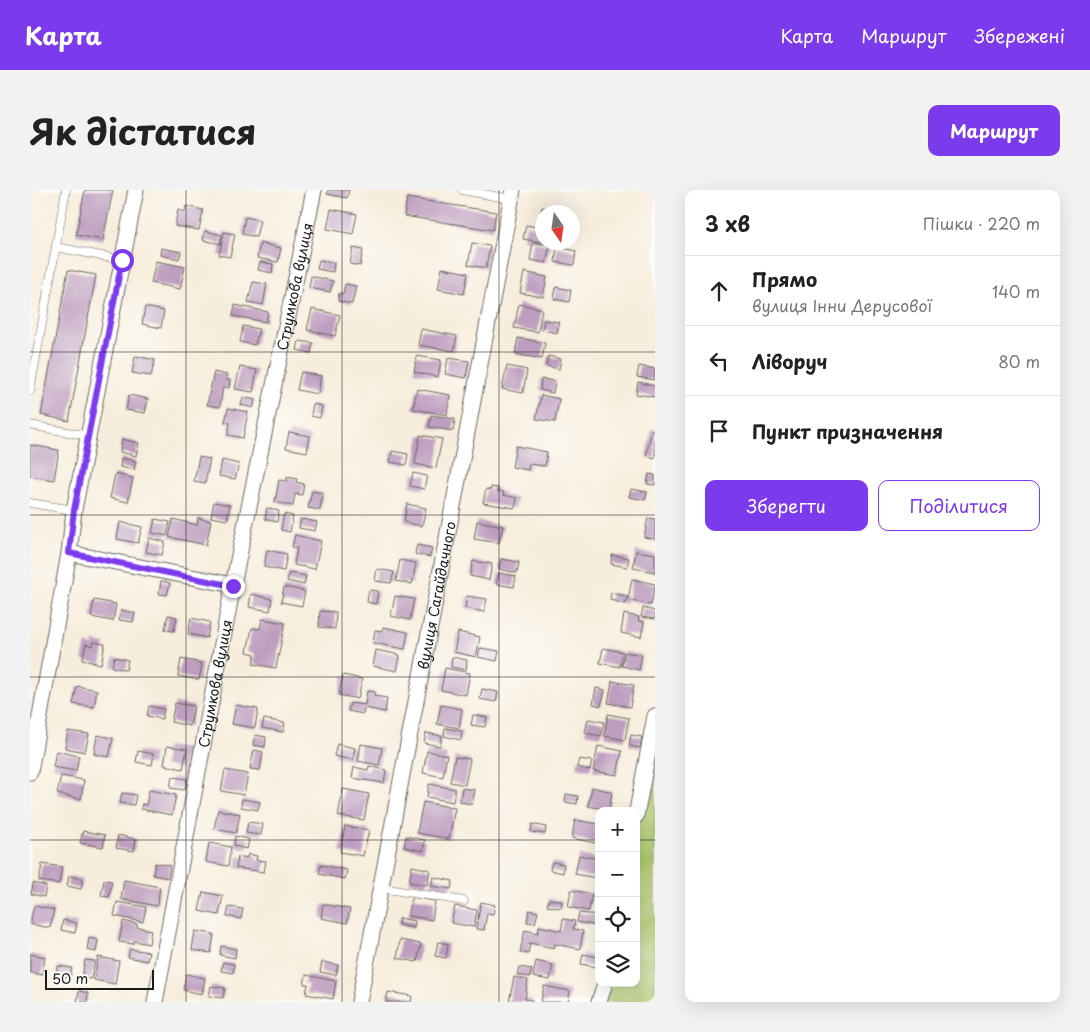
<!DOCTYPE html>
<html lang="uk">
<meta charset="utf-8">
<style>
:root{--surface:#fff;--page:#f2f2f2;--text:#222;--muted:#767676;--line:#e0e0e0;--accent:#7c3aed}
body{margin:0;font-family:"Playpen Sans",sans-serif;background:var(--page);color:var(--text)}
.controls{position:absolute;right:15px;bottom:15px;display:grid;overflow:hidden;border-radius:10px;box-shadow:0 5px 20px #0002}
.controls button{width:45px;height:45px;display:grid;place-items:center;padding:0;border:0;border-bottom:1px solid var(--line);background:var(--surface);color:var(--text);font:25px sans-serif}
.compass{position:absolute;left:505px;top:15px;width:45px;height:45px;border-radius:50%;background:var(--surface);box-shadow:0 5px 20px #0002;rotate:167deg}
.scale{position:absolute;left:15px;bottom:12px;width:109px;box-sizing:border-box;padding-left:5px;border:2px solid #1c1c1c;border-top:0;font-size:14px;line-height:18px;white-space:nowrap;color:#1c1c1c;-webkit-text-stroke:4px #fdfcf7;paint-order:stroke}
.stop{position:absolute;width:15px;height:15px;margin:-11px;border:4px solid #7c3aed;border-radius:50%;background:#fff}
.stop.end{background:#7c3aed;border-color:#fff;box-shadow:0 1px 5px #0008}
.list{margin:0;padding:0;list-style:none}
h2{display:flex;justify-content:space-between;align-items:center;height:65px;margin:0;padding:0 20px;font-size:21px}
h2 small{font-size:16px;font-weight:400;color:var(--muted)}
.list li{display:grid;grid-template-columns:32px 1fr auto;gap:15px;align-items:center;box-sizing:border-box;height:70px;padding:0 20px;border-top:1px solid var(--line)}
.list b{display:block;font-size:19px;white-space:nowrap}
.list p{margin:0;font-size:16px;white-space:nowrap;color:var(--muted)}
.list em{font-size:16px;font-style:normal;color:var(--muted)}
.actions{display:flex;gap:10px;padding:15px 20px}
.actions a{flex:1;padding:11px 0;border:1px solid var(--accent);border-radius:10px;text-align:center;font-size:18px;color:var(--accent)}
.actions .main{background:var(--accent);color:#fff}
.icon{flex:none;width:28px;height:28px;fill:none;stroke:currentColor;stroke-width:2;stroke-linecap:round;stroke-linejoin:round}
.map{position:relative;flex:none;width:625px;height:812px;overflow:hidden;border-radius:10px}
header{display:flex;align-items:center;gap:30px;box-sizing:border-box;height:70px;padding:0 25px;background:var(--accent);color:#fff}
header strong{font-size:24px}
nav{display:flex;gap:28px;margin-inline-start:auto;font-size:18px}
.intro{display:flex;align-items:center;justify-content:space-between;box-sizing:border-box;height:120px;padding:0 30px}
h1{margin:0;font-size:35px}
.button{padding:12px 22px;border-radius:10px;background:var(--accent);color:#fff;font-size:18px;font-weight:700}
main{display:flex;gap:30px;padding:0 30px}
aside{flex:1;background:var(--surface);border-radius:10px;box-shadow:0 5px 20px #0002}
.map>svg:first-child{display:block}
</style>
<header>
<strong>Карта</strong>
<nav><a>Карта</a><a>Маршрут</a><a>Збережені</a></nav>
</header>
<div class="intro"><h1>Як дістатися</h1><a class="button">Маршрут</a></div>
<main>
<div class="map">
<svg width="625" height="812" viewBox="0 0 625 812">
<rect width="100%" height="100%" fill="#fdfcf7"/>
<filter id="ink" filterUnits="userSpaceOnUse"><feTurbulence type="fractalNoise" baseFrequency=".02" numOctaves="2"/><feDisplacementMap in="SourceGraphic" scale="10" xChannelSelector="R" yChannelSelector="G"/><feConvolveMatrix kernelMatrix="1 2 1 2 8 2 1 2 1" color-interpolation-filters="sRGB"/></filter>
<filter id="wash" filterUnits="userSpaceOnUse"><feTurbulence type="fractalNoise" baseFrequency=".0096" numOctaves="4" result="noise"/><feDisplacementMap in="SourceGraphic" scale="20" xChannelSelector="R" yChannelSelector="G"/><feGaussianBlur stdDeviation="1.12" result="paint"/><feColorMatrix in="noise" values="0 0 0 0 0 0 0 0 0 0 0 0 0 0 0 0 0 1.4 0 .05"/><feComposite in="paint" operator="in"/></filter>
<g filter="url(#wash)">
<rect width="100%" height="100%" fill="#f7eddc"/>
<path fill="#aac56b" stroke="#637044" d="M625,525V812H569L575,793H606V626Z"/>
<g id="blocks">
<g fill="#be9ec0">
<path d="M55,0H83L73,50L46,45Z"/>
<path d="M298,0H319L317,8L297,4Z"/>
<path d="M377,8L466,22L463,40L374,26Z"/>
<path d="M156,16L173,20L169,40L145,36L148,20L155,22Z"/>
<path d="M512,17L529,20V22H512V32H510Z"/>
<path d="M301,19L327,24L323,44L297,39Z"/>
<path d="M215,27L230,30L226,47L212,44Z"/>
<path d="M496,35L512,38V52L493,49Z"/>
<path d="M175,41L192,45L190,54L173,50Z"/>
<path d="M194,42L205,44L200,67L189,65Z"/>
<path d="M503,52L520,55L516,73L500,70Z"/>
<path d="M230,53L251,58L248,72L227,68Z"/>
<path d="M442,53L460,56L456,78L438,75Z"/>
<path d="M527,57L546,61L544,75L525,72Z"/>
<path d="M131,58L151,62L149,69L130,65Z"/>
<path d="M323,58L333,60L330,76L320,74Z"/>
<path d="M289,70L304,73L303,82L287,79Z"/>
<path d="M126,71L155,77L150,99L121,93Z"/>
<path d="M230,72L243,74L242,83L228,80Z"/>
<path d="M412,78L438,83L434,104L408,99Z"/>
<path d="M38,80L66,85L39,231L11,225Z"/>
<path d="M494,82L517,87L513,107L490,103Z"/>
<path d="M281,86L303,91L300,102L279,98Z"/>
<path d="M223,92L237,94L233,115L218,112Z"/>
<path d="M315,94L326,96L322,114L308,111L309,103L313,104Z"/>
<path d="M526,97L541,100L539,112L524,109Z"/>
<path d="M489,114L512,119L508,142L484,138Z"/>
<path d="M205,115L238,122L236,132L203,126Z"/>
<path d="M115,117L134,121L131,138L112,134Z"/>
<path d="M282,119L310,125L305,146L277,140Z"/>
<path d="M514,130L529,132L527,143L512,140Z"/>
<path d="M213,136L229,139L225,155L210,152Z"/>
<path d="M391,139L427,146L424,161L388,155Z"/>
<path d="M488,148L515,153L512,169L485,164Z"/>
<path d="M269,151L283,153L281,163L267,160Z"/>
<path d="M105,166L125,170L121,186L102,183Z"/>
<path d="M387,166L411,170L408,187L384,182Z"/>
<path d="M518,166L531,169L529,179L516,176Z"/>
<path d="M418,168L439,171L436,188L415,184Z"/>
<path d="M477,176L497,180L493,203L472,199Z"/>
<path d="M609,176L625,179V190L607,187Z"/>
<path d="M210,177L227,180L223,202L205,199Z"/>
<path d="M184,182L197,185L196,190H200L199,198L193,197L190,217L177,215Z"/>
<path d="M271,182L291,186L288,204L267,200Z"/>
<path d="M511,189L525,191L523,203L510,200Z"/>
<path d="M608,192L625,196V207L606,204Z"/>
<path d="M387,199L420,205L417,225L383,219Z"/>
<path d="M99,205L118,209L115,223L96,220Z"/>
<path d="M511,205L529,209L525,232L506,229Z"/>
<path d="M213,207L225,210L223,218L211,215Z"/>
<path d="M283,214L292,216L290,228L281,226Z"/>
<path d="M198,218L218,222L213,248L198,245L200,233L195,232Z"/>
<path d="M401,225L425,229L423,241L399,237Z"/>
<path d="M622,239L625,240V268L616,266Z"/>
<path d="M259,242L280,246L277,262L256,258Z"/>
<path d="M390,245L412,249L406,278L385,274Z"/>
<path d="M92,249L109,253L106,266L90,262Z"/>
<path d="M0,255L29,260L24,290L0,286Z"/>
<path d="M486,256L517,262L515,276L499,274L498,280L482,277Z"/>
<path d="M362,261L378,264L376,275L360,272Z"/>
<path d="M169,267L180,269L175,293L164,291Z"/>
<path d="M91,268L106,271L104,280L90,277Z"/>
<path d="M192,270L209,274L205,289L189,286Z"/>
<path d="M383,283L397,286L394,299L380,296Z"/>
<path d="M85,284L103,288L98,312L80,308Z"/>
<path d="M619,284L625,285V295L617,294Z"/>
<path d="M257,287L267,289L266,292L274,294L272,305L265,304L263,316L245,312L249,290L257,291Z"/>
<path d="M461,297L468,298L467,301L474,302L473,305L487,308L485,318L453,313L456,299L461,300Z"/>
<path d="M601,299L617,302L615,310L599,307Z"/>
<path d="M282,301L293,303L290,320L278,318Z"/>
<path d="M184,312L200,315L197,330L181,327Z"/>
<path d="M377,314L396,318L392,336L374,332Z"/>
<path d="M237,318L249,321L247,332L235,329Z"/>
<path d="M254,324L263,326L260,342L251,340Z"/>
<path d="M168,328L181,331L176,355L139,347L143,329L167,335Z"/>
<path d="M618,328L625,329V349L614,347Z"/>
<path d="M125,329L140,332L137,346L122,343Z"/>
<path d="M271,329L287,332L285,341L269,338Z"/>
<path d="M447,331L473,336L469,353L444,349Z"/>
<path d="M90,332L112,337L108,353L87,349Z"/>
<path d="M265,345L291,351L285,379L264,375L267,358L262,357Z"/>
<path d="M119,348L135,352L132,365L116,362Z"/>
<path d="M387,355L402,358L400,367L385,364Z"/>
<path d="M237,360L257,364L254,381L234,377Z"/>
<path d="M606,361L625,364V382L603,378Z"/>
<path d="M582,365L599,368L597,377L581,374Z"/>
<path d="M471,369L489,372L487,383L469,379Z"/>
<path d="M370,370L386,373L382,394L366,391Z"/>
<path d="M443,371L462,374L459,390L440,386Z"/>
<path d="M347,379L364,382L361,393L345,391Z"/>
<path d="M259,383L276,386L274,395L257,391Z"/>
<path d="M469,383L486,386L484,397L466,394Z"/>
<path d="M602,389L625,394L621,415L598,410Z"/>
<path d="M131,391L140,393L137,405L129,404Z"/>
<path d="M254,397L275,401L272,416L251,412Z"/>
<path d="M339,400L348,401L346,414L337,412Z"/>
<path d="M581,403L597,406L596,414L580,410Z"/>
<path d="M221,404L242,409L240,421L219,417Z"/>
<path d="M365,406L384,409L380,430L361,426Z"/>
<path d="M437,406L457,409L454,422L435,418Z"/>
<path d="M64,410L86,414L83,431L61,427Z"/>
<path d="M613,418L625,421V429L611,427Z"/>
<path d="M91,420L105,423L103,432L89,430Z"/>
<path d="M290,421L306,422L305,439L289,437Z"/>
<path d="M594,424L609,427L608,431L614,432L611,447L591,443Z"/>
<path d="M138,425L147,427L144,441L135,440Z"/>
<path d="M161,428L180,432L177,448L158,444Z"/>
<path d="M232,429L255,433L246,478L223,474L225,464L217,462L222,438L230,439Z"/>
<path d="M353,437L378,442L375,459L343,453L345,440L352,441Z"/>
<path d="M428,442L450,447L446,467L424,462Z"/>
<path d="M64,452L75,454L71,474L52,470L56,454L63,456Z"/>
<path d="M450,458L469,461L467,471L448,467Z"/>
<path d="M573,458L593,462L590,477L570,473Z"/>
<path d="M346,460L370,465L367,481L343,476Z"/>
<path d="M595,462L612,465L609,480L592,476Z"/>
<path d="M84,467L98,470L96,480L82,477Z"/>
<path d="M422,467L437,470L436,480L421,477Z"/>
<path d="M151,469L172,473L169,490L148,486Z"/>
<path d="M415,478L440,483L436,505L411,500Z"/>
<path d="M313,485L332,489L328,509L309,505Z"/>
<path d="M582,491L604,495L600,517L578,513Z"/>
<path d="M47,496L67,500L64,517L43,514Z"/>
<path d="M566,498L575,500L571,516L563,514Z"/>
<path d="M452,499L468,502L466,512L450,509Z"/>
<path d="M337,501L345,502L344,506L357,508L355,522L334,518L333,524L318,521L320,513L335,515Z"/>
<path d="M145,513L164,516L160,536L141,532Z"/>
<path d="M206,515L228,519L225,538L202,534Z"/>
<path d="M411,515L432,519L429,538L407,534Z"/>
<path d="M119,516L134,519L132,529L117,526Z"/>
<path d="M578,524L599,528L595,550L574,546Z"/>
<path d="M443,525L457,527L455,537L441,535Z"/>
<path d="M234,529L255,533L253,542L232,538Z"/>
<path d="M558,529L574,532L571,546L555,543Z"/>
<path d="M415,538L432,541L431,550L414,546Z"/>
<path d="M38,541L59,544L55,562L35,558Z"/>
<path d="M396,543L412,546L410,556L394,553Z"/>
<path d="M67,545L83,548L79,567L64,564Z"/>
<path d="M225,545L236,547L235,557L223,555Z"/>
<path d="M601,545L612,547L610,558L599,556Z"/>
<path d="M307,554L325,558L323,570L304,566Z"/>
<path d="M331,554L352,558L349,575L328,571Z"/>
<path d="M137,556L157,559L153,579L134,575Z"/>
<path d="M568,556L592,561L587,585L563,581Z"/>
<path d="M224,560L233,562L230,580L220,579Z"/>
<path d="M26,561L49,566L46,581L23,577Z"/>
<path d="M108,561L124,564L122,575L106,572Z"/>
<path d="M397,561L417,565L413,587L393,583Z"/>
<path d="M425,567L440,569L435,595L420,592Z"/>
<path d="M549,569L562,571L560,580L547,577Z"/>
<path d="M339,576L356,580L354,593L322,588L324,577L338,580Z"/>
<path d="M195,580L218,584L214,605L191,601Z"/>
<path d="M31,586L54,590L51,609L27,604Z"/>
<path d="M142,587L157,589L155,600L140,598Z"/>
<path d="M399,594L425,599L423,612L397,607Z"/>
<path d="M562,597L582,602L579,620L558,616Z"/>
<path d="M432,598L445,600L442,614L430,612Z"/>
<path d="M313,599L339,604L334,630L308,626Z"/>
<path d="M119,600L146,605L142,625L111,619L112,614L116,615Z"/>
<path d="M92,603L106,605L104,615L90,613Z"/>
<path d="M536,604L548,606L547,614L535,612Z"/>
<path d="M212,609L230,612L228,620L211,617Z"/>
<path d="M393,612L425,618L419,649L387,643Z"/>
<path d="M188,620L210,624L206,643L184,639Z"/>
<path d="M545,630L569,634V654L542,648Z"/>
<path d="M218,632L233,634L231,645L216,643Z"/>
<path d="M502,634L516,637L515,644L501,642Z"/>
<path d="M315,636L339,640L333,666L310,662Z"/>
<path d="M53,641L75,645L73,657L50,653Z"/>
<path d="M88,645L106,649L104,661L86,658Z"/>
<path d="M205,646L219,649L217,659L204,656Z"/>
<path d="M376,646L395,650L393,661L374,657Z"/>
<path d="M179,653L201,657L198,676L176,672Z"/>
<path d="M218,664L227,666L226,670L236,671L234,682L206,678L208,666L217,668Z"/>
<path d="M549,665L569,669L566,688L545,684Z"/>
<path d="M522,672L534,674L533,683L520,680Z"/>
<path d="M125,673L140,675L138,688L123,685Z"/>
<path d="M12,674L32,677L29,694L9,691Z"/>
<path d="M291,675L317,680L315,689L289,684Z"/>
<path d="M382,676L400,680L397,695L379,692Z"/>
<path d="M39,686L53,689L51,699L37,696Z"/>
<path d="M403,687L423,691L421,699L401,696Z"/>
<path d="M74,690L82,691L79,707L71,706Z"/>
<path d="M94,690L130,697L127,716L91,709Z"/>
<path d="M3,693L16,696L14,707L1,704Z"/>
<path d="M541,700L562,704L559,721L538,717Z"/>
<path d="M173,702L193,706L189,725L169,721Z"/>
<path d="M382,707L405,711L402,730L378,726Z"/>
<path d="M519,709L532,711L531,718L517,716Z"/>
<path d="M87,712L116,717L113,732L84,726Z"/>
<path d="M451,712L465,715L463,724L457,723L454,740L446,739Z"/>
<path d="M293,714L320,719L317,733L291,728Z"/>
<path d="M4,716L24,720L20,738L0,734Z"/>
<path d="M425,716L447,720L444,737L421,733Z"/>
<path d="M199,717L213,719L211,729L197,726Z"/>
<path d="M499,720L508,722L505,733L497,732Z"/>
<path d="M549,723L569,725V736L547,732Z"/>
<path d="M369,728L385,731L384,738L368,735Z"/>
<path d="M533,729L545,731L543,739L553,741L550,759L525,754L524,758L500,753L498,764L490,762L495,740L508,743L509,736L531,741Z"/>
<path d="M33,730L47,733L45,743L31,740Z"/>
<path d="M93,731L107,734V737L121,740L119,754L104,751L103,754L89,752Z"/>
<path d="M165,741L184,744L181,763L162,760Z"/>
<path d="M59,748L68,750L66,762L57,760Z"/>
<path d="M370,750L391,754L387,772L367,768Z"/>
<path d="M408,752L418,754L416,768L405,766Z"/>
<path d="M191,756L206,759L205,768L190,765Z"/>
<path d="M100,759L119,762L117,771L98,767Z"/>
<path d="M0,764L15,767L12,785L0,782Z"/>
<path d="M553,764L568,767L566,777L551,774Z"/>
<path d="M68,767L89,771L85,794L64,790Z"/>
<path d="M55,770L65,771L61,789L52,788Z"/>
<path d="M506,771L523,775L520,790L503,787Z"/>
<path d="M193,772L204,774L203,783L191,781Z"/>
<path d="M292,772L308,775L306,785L290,782Z"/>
<path d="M28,776L42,778L40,788L26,785Z"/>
<path d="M489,777L502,779L500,787L487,785Z"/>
<path d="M156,784L175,788L172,804L153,800Z"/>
<path d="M276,785L306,791L303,809L276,804L278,794H274Z"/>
<path d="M484,787L498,790L495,809L502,810V812H479Z"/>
<path d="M181,796L195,798L193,808L179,806Z"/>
<path d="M514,796L540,801L538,812H511Z"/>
<path d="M49,801L58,803L57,812H47Z"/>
<path d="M358,802L382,806L381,812H356Z"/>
</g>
</g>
</g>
<g filter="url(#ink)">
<use href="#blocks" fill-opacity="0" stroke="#69655f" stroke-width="1"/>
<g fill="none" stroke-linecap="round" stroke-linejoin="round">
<g stroke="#69655f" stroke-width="9">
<g id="service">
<path d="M432,0L481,9"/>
<path d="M26,57L92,70"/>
<path d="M0,201L36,0"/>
<path d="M0,235L59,246"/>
<path d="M0,313L44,320"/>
<path d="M351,698L434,711"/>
</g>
</g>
<g stroke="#69655f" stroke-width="17">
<g id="minor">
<path d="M39,363L203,395"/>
<path d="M0,582L39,363L44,320L106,0"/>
<path d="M606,626L625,526"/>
<path id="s1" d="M125,812L203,395L284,0"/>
<path id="s2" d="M329,812L483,0"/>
<path d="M569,812L575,793"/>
</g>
</g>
<use href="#service" stroke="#fff" stroke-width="8"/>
<use href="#minor" stroke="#fff" stroke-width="15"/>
</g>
</g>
<g fill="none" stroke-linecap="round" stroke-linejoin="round" filter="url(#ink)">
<path stroke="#7c3aed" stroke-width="6" d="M92,70L44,320L39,363L203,396"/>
</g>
<path fill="none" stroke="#1c1c1c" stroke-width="1" stroke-opacity="0.55" d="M156,0V812M312,0V812M469,0V812M0,162H625M0,325H625M0,487H625M0,650H569M606,650H625"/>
<g text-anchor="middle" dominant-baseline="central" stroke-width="4.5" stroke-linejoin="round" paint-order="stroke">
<g font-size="14" fill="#1c1c1c" stroke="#fdfcf7">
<text stroke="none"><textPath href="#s1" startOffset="729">Струмкова вулиця</textPath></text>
<text stroke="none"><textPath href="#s2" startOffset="414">вулиця Сагайдачного</textPath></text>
<text stroke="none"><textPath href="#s1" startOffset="324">Струмкова вулиця</textPath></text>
</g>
</g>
</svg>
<div class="controls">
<button>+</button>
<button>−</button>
<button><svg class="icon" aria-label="locate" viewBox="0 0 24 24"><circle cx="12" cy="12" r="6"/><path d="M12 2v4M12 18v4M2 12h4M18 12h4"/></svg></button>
<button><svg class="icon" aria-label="layers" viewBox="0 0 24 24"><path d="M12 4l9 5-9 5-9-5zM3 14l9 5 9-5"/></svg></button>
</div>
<svg class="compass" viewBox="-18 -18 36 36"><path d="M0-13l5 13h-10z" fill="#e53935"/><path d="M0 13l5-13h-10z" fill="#767676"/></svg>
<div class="scale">50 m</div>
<div class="stop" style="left:92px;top:70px"></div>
<div class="stop end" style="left:203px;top:396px"></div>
</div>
<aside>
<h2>3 хв<small>Пішки · 220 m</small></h2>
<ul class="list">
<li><svg class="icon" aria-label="ahead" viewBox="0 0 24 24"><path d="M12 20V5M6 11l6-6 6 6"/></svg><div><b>Прямо</b><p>вулиця Інни Дерусової</p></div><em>140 m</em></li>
<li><svg class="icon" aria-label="left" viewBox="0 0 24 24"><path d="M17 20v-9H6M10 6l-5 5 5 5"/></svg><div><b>Ліворуч</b></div><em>80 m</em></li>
<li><svg class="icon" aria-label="arrive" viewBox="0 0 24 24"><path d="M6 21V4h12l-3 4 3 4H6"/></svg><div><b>Пункт призначення</b></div></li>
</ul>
<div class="actions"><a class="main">Зберегти</a><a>Поділитися</a></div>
</aside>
</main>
